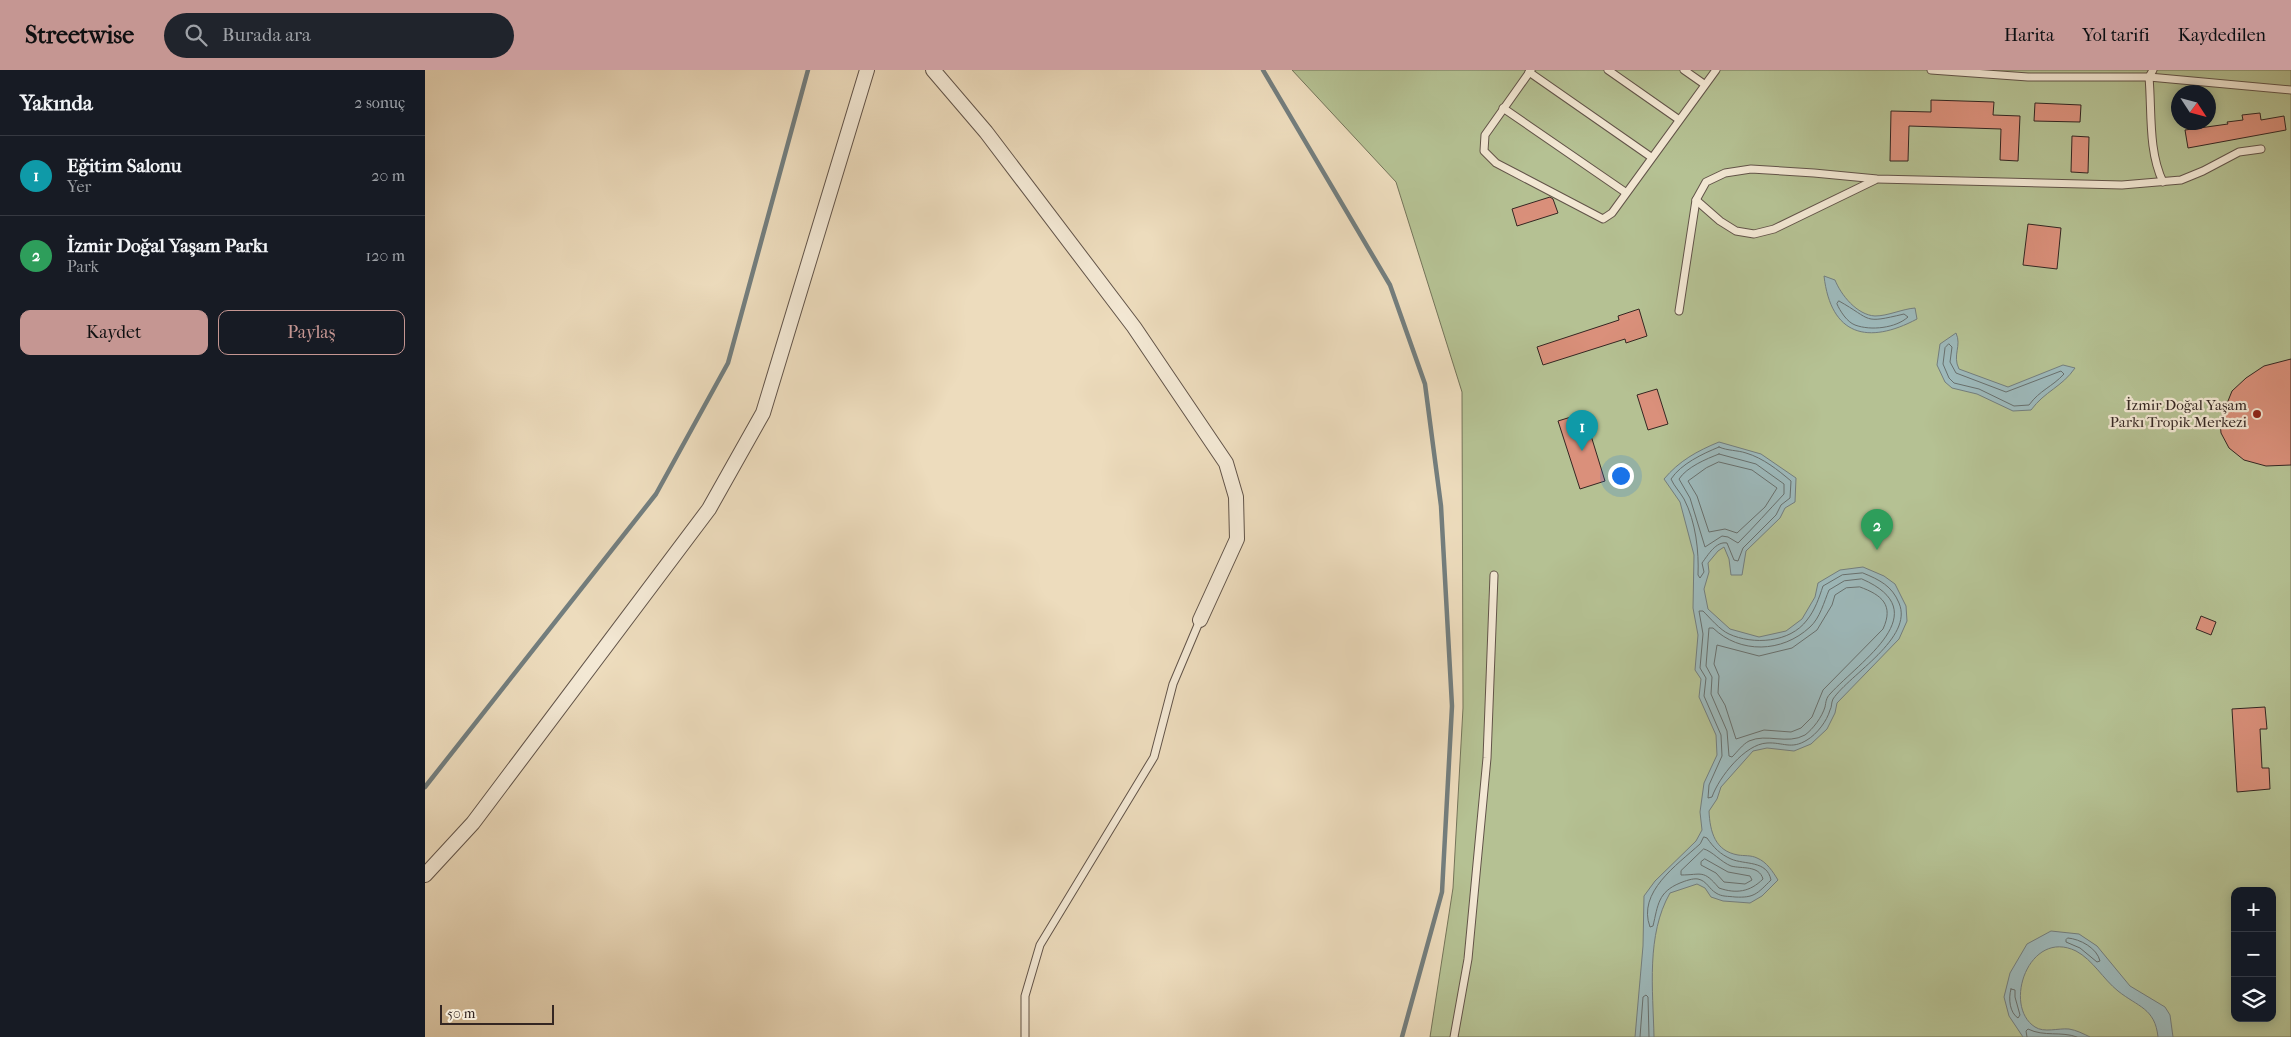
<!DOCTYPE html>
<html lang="tr">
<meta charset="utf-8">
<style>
:root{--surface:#171b24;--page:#20242c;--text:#f1f3f6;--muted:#9ea1a6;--line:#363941;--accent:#c59692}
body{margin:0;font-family:"IM FELL French Canon",serif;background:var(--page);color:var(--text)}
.controls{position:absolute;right:15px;bottom:15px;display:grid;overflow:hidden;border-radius:10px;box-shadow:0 2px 12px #0003}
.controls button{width:45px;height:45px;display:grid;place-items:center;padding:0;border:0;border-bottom:1px solid var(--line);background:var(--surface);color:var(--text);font:25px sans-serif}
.compass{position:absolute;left:1746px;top:15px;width:45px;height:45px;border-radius:50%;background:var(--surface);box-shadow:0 2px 12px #0003;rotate:126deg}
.scale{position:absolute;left:15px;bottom:12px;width:114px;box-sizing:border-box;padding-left:5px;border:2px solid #342622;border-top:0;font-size:14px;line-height:18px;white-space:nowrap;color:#342622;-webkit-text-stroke:4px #f3e8d4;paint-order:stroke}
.you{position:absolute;left:1195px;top:405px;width:18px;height:18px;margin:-12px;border:4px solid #fff;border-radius:50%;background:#1a73e8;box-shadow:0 0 0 8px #1a73e833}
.badge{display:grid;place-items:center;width:32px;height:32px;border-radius:50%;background:var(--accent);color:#fff;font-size:16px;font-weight:700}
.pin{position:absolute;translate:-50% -41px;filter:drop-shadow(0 1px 2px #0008)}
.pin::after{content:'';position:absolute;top:26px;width:18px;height:15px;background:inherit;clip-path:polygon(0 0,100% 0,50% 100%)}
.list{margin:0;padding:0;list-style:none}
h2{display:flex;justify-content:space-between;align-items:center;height:65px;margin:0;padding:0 20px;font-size:21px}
h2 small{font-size:16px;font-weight:400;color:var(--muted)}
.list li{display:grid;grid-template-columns:32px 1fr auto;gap:15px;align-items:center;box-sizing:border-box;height:80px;padding:0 20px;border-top:1px solid var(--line)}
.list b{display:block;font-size:19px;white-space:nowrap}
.list p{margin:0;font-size:16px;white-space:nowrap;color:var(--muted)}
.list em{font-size:16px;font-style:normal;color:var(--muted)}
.actions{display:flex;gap:10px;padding:15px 20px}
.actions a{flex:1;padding:11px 0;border:1px solid var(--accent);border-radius:10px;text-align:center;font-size:18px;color:var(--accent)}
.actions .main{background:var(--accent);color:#111}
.icon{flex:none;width:28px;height:28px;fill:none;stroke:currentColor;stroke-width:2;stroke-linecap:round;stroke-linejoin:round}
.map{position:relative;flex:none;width:1866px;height:967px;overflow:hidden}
header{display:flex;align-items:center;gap:30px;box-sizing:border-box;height:70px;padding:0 25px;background:var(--accent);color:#111}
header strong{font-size:24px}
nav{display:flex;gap:28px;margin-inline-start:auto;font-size:18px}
.search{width:350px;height:45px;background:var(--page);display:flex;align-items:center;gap:12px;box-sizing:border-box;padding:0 18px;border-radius:28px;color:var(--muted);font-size:19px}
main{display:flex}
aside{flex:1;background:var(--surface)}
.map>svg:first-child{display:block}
</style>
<header>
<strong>Streetwise</strong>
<div class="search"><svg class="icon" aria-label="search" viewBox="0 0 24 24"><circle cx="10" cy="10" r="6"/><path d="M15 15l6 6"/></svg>Burada ara</div>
<nav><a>Harita</a><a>Yol tarifi</a><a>Kaydedilen</a></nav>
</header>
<main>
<aside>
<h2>Yakında<small>2 sonuç</small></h2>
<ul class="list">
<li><span class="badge" style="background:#0f9aa8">1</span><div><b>Eğitim Salonu</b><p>Yer</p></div><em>20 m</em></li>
<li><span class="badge" style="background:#2e9e5b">2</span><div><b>İzmir Doğal Yaşam Parkı</b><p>Park</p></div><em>120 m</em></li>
</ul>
<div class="actions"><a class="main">Kaydet</a><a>Paylaş</a></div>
</aside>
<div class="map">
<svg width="1866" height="967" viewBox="0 0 1866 967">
<rect width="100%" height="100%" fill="#eddcbd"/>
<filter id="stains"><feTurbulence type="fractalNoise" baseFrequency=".004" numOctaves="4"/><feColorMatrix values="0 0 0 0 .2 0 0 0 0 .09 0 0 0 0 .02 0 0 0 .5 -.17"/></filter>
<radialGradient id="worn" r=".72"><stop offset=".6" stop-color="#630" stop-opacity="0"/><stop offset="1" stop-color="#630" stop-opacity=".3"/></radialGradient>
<path fill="#b5c193" stroke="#74745a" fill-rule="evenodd" d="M867,0H1866V967H1005L1028,818L1038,638L1037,322L971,112ZM1754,22H1784V52H1754ZM1810,821H1847V948H1810Z"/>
<g fill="#9db9bb" stroke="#737e7e">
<path d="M1399,206L1410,210C1416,225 1432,245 1450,246C1463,246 1477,239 1490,238L1492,249C1443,275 1406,266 1399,206Z"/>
<path d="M1531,263C1537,276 1527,285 1534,299L1583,317L1638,295L1650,298C1637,317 1620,321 1606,340L1588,341L1552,324L1527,318L1520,312L1512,295L1515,274Z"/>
<path d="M1294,372L1336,384L1371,408L1370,432L1360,438L1355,448L1321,481L1317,505H1306L1304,489L1299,477L1293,481L1283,493L1284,502L1279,519L1283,539L1305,559L1334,567L1361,561L1377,549L1390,527L1393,513L1415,500L1438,497L1459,506L1470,514L1481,536L1482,551L1474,569L1412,633L1410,643L1402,659L1386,674L1369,681L1342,678L1328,681L1296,717L1292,729L1284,741C1285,762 1290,781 1313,785C1319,786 1326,785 1332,788C1342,792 1348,802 1353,810L1337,826L1325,833L1298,831L1286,827L1280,818L1272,814L1245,823C1221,865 1228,920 1229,967H1210L1218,876L1219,826L1230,811L1271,771L1277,760L1275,742L1279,713L1292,685L1291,665L1274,627L1276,609L1270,600L1273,565L1268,538L1269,485L1255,432L1239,409C1254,391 1272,381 1294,372Z"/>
<path d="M1626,861L1654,864L1672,876L1705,916L1740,937L1745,945L1748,967H1733C1730,938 1713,937 1693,921C1678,909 1668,890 1651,881C1604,858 1577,936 1610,957C1619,963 1633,958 1644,959C1651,960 1659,964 1665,967H1598L1584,946L1579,927L1585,903L1602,874Z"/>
</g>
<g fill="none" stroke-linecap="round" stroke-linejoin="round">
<g stroke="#68706e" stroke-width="1">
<path d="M1414,231C1448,250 1437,254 1479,244L1483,247C1471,258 1446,261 1430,255C1422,252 1415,241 1412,234Z"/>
<path d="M1524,274L1527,277L1525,292L1531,303L1581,322L1636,301L1639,304C1627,317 1615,320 1604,335L1589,336L1554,319L1529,313L1524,308L1518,294L1520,278Z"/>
<path d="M1294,377C1303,381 1312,380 1321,383C1338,388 1353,400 1366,411L1365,428L1356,435L1351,445L1318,478L1313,491L1309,490L1302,473C1291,471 1283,485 1277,493L1279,502L1275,508L1273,505C1274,482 1271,452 1259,429C1255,422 1249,416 1246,409C1256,394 1277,384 1294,377Z"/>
<path d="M1294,384L1331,394L1359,414V424C1344,440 1329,457 1313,473L1303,467L1297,466L1280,477L1265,428L1254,409C1262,397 1281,389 1294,384Z"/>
<path d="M1294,392L1327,400L1352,418L1340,437L1312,463L1300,459L1284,462L1272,426L1263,411L1281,398Z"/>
<path d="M1438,503C1455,510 1467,516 1474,533C1489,568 1425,604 1408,629C1406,633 1407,637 1405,640C1402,651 1392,664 1382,670C1366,680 1358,672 1342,673C1320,674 1294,707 1287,727L1283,728L1284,715L1297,686L1296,665L1279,626L1281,608L1275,598L1278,564L1274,541H1278C1285,548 1295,560 1304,564C1328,575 1365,573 1382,550C1390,540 1394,528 1398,516L1417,505Z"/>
<path d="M1437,509C1513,542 1436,590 1405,624C1401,628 1401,632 1400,637C1397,647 1388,659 1380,665C1362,675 1342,663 1324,671C1318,674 1312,682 1307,687L1304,686L1302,661L1286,624L1287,607L1281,596L1284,558H1288C1315,584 1357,583 1385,557C1395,548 1399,532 1404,520L1419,511Z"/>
<path d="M1435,517C1457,525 1469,535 1458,559L1398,620L1387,647L1376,658L1366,662L1339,660L1311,669L1300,635L1293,623L1294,606L1289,594L1292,575L1334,586L1367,578L1392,560L1407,535L1410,525L1421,518Z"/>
<path d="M1279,767L1282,768C1289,778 1295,784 1306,789C1320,795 1342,790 1346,810C1332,824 1329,828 1310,827C1303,826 1297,827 1291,823C1284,819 1282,811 1273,809C1268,808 1260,811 1255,813C1233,822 1233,835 1228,856L1225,857C1212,822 1252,795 1275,774Z"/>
<path d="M1279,779C1287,781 1296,792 1306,796C1317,799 1334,795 1338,809C1325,822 1311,824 1294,818C1278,799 1277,805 1256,805V801Z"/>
<path d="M1280,789L1303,802L1325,806L1327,810L1320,814L1299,812L1291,803L1276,795V792Z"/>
<path d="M1643,868C1655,869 1672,878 1675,891L1672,892L1655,878L1641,872V870Z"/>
<path d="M1586,919L1590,920V927L1595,945L1593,948C1585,943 1583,929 1586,919Z"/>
<path d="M1215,967L1218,927L1221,925L1223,927L1224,967"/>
<path d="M1602,967L1601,961L1603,959C1619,967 1636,961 1652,967"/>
</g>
<g stroke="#737e7e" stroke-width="4.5">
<path d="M838,0L965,215L1000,314L1016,436L1027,636L1017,822L977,967"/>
<path d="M0,717L231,424L303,293L383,0"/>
</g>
</g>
<g fill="#da907b" stroke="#342622">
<path d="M1506,30L1569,32L1568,45L1595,46L1593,91L1575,90L1576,59L1484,56L1483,91H1465L1466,41L1506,42Z"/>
<path d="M1610,33L1656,35L1655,52L1609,51Z"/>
<path d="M1835,43L1836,50L1859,46L1861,60L1763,78L1760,60L1803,54L1802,52L1818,50L1817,45Z"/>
<path d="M1647,66L1664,67L1663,103L1646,102Z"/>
<path d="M1125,127L1128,129L1133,143L1092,156L1087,139Z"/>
<path d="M1603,154L1636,158L1632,199L1598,195Z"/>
<path d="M1214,239L1222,266L1201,273L1200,269L1118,295L1112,277L1194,250L1193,246Z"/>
<path d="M1866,289V395L1841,396L1819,390L1804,378L1796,363L1795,351L1807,321L1821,308L1839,296Z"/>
<path d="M1232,319L1243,354L1223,360L1212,325Z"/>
<path d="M1159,343L1180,411L1155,419L1133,351Z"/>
<path d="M1776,546L1791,552L1786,565L1771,559Z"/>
<path d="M1840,637L1842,659H1835L1837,698H1844L1845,719L1812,722L1807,639Z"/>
</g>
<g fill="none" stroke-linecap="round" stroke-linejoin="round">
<g stroke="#625449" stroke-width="9">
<g id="service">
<path d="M1106,0L1060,65L1059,81L1071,93L1178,149L1187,143L1291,0"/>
<path d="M1183,0L1253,49"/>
<path d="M1259,0L1279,14"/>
<path d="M1506,0L1603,7H1724L1866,20"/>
<path d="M1728,0L1724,7C1727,41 1723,81 1738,112"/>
<path d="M1104,2L1226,87"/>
<path d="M1078,38L1200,122"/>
<path d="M1271,130L1295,151L1311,161L1329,164L1349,159L1450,110"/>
<path d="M1254,241L1271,130L1281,112L1300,103L1326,99L1389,103L1452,109L1697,115L1756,110L1778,101L1814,82L1836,79"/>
<path d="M600,967V926L615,875L729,687L748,614L775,550"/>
<path d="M1029,967L1043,889L1062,688L1069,505"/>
</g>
</g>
<g stroke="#625449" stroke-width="16">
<g id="minor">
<path d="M508,0L561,62L709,257L801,393L811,427L812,469L775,550"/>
<path d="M0,805L48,753L284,439L338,343L442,0"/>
</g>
</g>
<use href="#service" stroke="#f3e8d4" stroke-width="7"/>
<use href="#minor" stroke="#f3e8d4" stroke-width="14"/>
</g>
<circle fill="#8f2418" stroke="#f3e8d4" stroke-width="2" cx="1832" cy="344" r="5"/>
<g text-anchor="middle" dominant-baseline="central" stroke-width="4.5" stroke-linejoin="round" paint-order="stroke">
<g font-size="15" fill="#342622" stroke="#f3e8d4" text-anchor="end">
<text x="1822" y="335">İzmir Doğal Yaşam<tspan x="1822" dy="17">Parkı Tropik Merkezi</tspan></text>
</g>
</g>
<rect width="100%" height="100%" filter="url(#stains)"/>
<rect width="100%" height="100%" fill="url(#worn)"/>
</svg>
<div class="controls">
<button>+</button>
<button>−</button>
<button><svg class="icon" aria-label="layers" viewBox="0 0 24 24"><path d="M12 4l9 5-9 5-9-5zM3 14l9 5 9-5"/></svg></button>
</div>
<svg class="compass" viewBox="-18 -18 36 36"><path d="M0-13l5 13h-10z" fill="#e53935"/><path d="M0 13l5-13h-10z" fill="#9ea1a6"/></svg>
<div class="scale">50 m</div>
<div class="you"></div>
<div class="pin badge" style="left:1157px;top:381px;background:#0f9aa8">1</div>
<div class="pin badge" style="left:1452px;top:480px;background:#2e9e5b">2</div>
</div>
</main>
